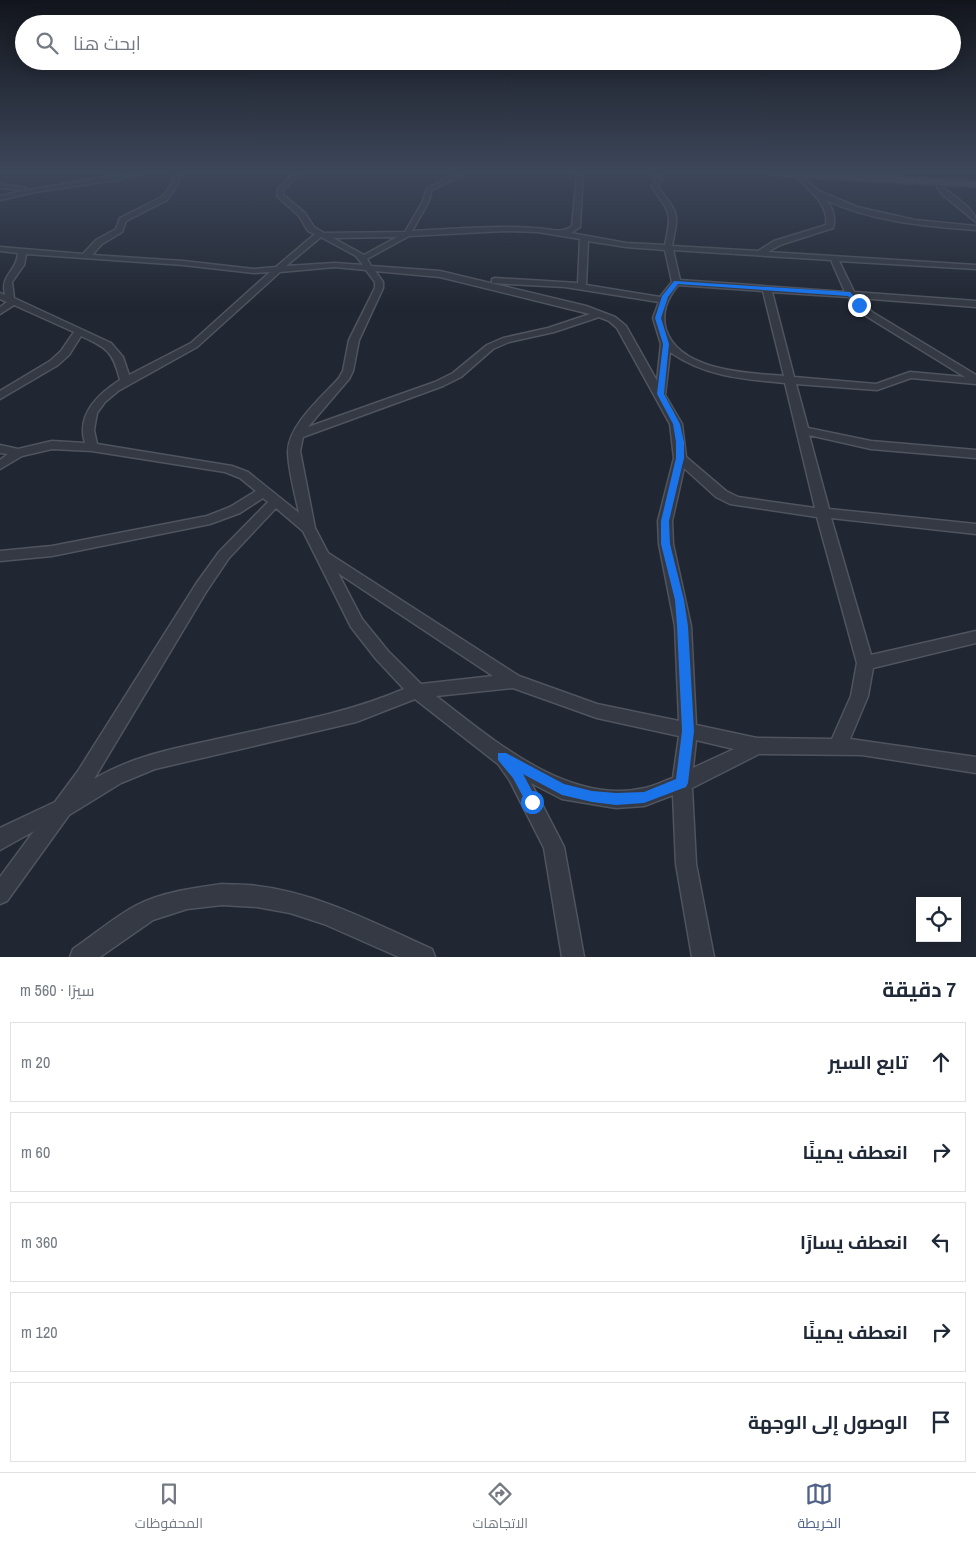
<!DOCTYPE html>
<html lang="ar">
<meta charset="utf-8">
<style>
:root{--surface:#fff;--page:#f2f2f3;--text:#1f2937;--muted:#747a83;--line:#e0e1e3;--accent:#506287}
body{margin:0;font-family:"Archivo Narrow",Cairo,sans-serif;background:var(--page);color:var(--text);direction:rtl}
.controls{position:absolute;right:15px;bottom:15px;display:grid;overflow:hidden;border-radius:0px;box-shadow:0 2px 12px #0003}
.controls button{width:45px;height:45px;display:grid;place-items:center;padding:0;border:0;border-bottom:1px solid var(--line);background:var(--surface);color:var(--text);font:25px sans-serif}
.stop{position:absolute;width:15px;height:15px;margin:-11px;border:4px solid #1a73e8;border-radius:50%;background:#fff}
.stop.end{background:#1a73e8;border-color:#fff;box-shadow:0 1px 5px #0008}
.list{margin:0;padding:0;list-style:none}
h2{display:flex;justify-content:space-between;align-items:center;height:65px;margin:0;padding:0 20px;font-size:21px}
h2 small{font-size:16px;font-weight:400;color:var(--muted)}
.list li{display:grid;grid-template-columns:32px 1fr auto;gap:15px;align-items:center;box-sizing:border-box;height:80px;margin:0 10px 10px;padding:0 10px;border:1px solid var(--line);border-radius:0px}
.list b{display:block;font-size:19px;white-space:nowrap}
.list em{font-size:16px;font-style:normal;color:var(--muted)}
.icon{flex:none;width:28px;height:28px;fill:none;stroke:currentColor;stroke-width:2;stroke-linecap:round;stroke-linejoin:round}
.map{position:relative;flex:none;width:976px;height:957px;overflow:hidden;direction:ltr}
.search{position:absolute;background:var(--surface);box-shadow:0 2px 12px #0003;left:15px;right:15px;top:15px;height:55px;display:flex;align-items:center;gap:12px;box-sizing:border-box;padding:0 18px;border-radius:28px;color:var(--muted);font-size:19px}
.sheet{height:515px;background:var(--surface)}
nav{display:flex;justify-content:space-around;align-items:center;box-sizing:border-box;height:70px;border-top:1px solid var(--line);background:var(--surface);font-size:14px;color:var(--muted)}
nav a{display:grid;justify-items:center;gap:2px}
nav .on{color:var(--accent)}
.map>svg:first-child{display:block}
</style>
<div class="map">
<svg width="976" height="957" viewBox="0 0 976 957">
<rect width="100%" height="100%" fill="#212732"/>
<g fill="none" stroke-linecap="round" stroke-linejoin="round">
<g stroke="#4f545e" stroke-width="3">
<g id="minor">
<path d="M130,173H142L122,179L35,192L0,200V196L17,192Z"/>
<path d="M174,173H180L178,184L167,200L126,221L122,232L102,244L92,255L183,261L254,269L276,267L315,234L308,231L299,216L277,196L278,189L294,173H301L283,190V195L305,213L314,227L324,233L405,232L422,203L427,188L458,173H467L432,190L428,203L412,231C453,229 494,225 535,228C548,228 561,235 572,226L577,173H583L580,227L571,233L626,243L665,245C672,211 671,215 652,187L656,179L651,173H658L662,179L658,187C679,215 679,211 672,246L758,251L774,241L826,225C829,203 809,191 796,176L797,173L819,191L857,207L915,220L976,226V230C925,226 873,222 826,200C833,208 836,217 833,228L780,245L768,252L976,265V269L839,261L854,292L976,301V307L859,298L872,312L976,375V384L911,378L877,390L796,384L808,428L871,441L976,450V458L871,449L809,435L829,509L976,524V534L831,518L871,655L976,631V643L873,668L868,696L850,739L976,757V773L862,755L759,754L692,788L696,864L714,957H692L676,864L673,795L644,806L616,808L562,799L531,783L564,847L584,957H562L544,848L510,781L498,764L415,699L356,722L155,769L121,783L69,815L7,901L0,904V877L34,831L0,850V828L55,802L78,771L196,584L219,552L268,502L263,498L240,513L210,524L52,556L0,561V551L52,546L207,516L230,507L256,491L240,478L225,472L92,451L52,449L22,456L0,469V460L8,454L0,453V445L18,449L52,441L85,443C76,415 98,394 120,380C113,351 107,348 81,336L69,355L58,365L0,399V391L50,361L61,351L74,332L14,305L0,314V307L7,302L0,299V293L5,295C0,274 17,272 18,253L0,251V247L83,254L96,240L116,229L120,218L162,197L172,184ZM505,231L538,232L580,239L578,283L495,278L492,279V283L565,287L659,302L653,318L661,344L657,381L626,326L615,317L586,306L440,271L371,266L367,259L409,236ZM321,237L356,256L363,265L335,263L286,266ZM397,237L364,255L333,238ZM588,241L626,247L665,250L672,282L660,297L586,285ZM673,250L831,260L845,292L680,280ZM26,254L183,265L254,273L270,272L191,343L129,375L123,357L111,343L14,298L12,282L24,265ZM335,267L366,270L375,282V288L349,340L343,371L339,378C323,396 287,426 288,453C289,473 295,494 299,513L248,472L232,466L97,444L94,430L97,413L105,402L118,391L197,347L280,272ZM375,271L440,277L590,314L548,328L503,338L487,345L453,373L435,382L308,427L349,379L353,371L359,340L383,288V282ZM678,285L763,291L784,376C747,373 680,371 666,330C661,312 667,299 678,285ZM772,292L848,297L866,316L965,377L910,372L876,384L794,377ZM599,317L609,321L617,328L670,424L674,458L658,521L659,544L675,626L679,721L597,704L519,676L328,553L315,528L300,451L303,437L443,386L461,377L493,349L509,342L554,332ZM670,352C706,377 743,379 785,383L815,508L738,497L726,491L686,457L682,424L665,395ZM684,468L716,497L730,504L817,517L857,663L851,696L832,739L757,738L696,725L691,626L673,544L672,521ZM276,508L303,531L351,627L376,659L404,689C344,715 277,725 213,740C171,749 131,757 94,779L206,592L229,558ZM338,573L493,676L421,684L388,651L362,619ZM513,688L597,718L679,736L673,778C664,781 654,786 645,788C568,806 492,739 436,696ZM696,740L734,749L693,768Z"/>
<path d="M933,181H937C947,194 976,207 976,222L942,194Z"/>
<path d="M0,184L26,188L23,190L0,188Z"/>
<path d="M222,884C234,885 245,884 257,886C318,893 376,924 432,949L435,957H399L324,924L290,913L257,907L222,905L187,909L153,920L100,957H70L73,949C94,935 114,917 137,905C163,892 193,888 222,884Z"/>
</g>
</g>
<g stroke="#3c414a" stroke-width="3">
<path id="trunk" d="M768,173H837L976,181V187L773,176Z"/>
</g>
<use href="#minor" fill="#343943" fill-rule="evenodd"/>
<use href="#trunk" fill="#5d5c5a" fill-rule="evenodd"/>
</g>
<linearGradient id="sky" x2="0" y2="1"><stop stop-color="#12151c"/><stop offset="0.56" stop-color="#3d475a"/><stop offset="1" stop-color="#3d475a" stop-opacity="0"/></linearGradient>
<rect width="976" height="307" fill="url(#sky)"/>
<path fill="#1a73e8" d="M674,281L850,292L862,305L857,306L848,296L678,284L668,297L661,318L669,344L664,394L680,424L684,442V458L669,521L670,544L684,600L688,626L694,731L688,783L686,787L644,803L616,805L592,802L562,795L523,774L538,802L537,806L532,808L528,806L513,778L498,760V753H506L564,784L592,791L616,793L644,792L676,779L682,731L677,626L675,600L661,544V521L676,458V442L673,424L657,394L663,344L655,318L662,296Z"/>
</svg>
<div class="controls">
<button><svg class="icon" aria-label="locate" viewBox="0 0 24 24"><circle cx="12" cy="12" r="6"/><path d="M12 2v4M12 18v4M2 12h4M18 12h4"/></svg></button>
</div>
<div class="stop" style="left:532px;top:802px"></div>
<div class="stop end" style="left:859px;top:305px"></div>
<div class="search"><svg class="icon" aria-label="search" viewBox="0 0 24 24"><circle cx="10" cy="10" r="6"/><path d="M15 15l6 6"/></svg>ابحث هنا</div>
</div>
<section class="sheet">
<h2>7 دقيقة<small>سيرًا · 560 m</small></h2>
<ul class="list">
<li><svg class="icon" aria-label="ahead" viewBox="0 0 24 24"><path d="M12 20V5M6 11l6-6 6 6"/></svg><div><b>تابع السير</b></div><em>20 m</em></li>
<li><svg class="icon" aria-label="right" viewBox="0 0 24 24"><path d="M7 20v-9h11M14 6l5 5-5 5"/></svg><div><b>انعطف يمينًا</b></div><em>60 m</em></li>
<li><svg class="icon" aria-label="left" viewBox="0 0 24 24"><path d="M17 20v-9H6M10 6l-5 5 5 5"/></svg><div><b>انعطف يسارًا</b></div><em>360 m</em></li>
<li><svg class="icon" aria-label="right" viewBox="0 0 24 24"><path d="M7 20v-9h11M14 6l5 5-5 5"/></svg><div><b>انعطف يمينًا</b></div><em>120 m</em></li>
<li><svg class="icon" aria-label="arrive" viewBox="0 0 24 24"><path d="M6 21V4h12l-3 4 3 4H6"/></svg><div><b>الوصول إلى الوجهة</b></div></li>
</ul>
</section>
<nav>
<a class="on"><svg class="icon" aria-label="map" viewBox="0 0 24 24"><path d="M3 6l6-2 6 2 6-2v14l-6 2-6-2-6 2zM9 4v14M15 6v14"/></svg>الخريطة</a>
<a><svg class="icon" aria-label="directions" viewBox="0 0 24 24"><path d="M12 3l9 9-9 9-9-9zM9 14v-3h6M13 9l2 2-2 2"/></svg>الاتجاهات</a>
<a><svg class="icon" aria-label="saved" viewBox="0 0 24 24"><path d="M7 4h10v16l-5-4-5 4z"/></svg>المحفوظات</a>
</nav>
